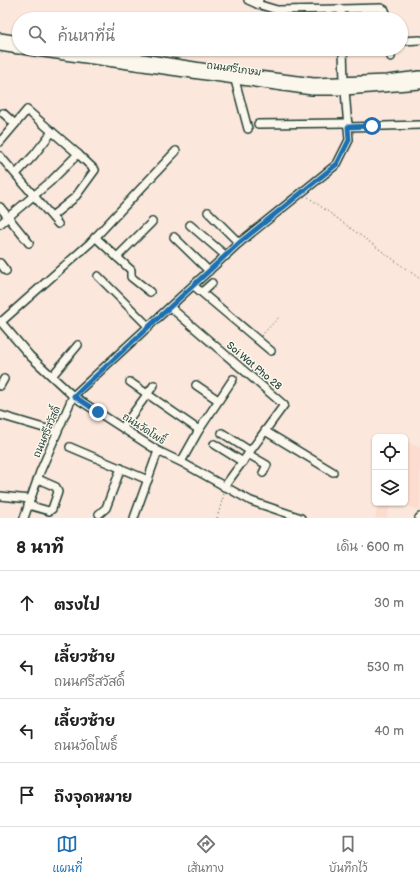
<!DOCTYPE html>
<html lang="th">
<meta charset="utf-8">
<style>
:root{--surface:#fff;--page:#f6f6f6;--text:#222;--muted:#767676;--line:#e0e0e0;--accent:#1f6fb2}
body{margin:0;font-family:"Balsamiq Sans","Playpen Sans Thai",sans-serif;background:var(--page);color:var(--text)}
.controls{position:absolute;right:12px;bottom:12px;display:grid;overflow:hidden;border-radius:6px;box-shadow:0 1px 3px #0004}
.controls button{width:36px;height:36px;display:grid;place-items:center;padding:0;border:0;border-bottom:1px solid var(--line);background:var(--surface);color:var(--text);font:20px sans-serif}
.stop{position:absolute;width:12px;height:12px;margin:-9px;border:3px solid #1f6fb2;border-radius:50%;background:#fff}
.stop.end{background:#1f6fb2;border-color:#fff;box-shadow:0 1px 4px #0008}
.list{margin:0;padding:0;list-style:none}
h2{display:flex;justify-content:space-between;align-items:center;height:52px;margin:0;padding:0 16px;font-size:17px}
h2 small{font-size:13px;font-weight:400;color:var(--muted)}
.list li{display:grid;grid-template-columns:26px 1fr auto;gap:12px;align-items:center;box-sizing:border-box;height:64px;padding:0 16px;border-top:1px solid var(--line)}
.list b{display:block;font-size:15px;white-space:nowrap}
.list p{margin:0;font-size:13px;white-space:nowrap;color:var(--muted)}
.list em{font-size:13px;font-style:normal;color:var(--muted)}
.icon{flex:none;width:22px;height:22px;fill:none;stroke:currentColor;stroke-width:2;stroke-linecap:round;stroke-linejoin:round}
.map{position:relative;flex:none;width:420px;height:518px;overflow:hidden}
.search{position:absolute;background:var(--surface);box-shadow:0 1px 3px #0004;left:12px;right:12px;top:12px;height:44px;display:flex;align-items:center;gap:10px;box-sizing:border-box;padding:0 14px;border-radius:22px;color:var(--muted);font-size:15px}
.sheet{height:308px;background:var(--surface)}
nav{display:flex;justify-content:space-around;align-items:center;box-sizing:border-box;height:56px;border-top:1px solid var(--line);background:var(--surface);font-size:11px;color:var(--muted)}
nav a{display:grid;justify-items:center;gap:2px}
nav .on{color:var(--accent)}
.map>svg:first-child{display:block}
</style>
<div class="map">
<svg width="420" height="518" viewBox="0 0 420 518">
<rect width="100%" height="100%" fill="#fbe7db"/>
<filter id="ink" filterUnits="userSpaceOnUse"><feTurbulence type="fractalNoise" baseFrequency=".025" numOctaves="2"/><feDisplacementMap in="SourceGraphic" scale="8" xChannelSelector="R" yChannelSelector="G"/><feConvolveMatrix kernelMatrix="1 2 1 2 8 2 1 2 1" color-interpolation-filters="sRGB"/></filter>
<g filter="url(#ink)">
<g fill="#fbdccf">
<path d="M405,441L420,448V511L403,503H405Z"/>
<path d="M379,503H391L386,518H375Z"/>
</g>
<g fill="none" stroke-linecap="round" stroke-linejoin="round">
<g stroke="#1f3d34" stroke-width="10">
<g id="minor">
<path d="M248,0L257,4"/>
<path d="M259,0L257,4L277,10L341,9L342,19"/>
<path d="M341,9L381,8L385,10L388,19"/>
<path d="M401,41L420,40"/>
<path d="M343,49L344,82"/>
<path d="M391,49V57"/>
<path d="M235,80L248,129"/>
<path d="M3,113L15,124"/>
<path d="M258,124L348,123"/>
<path d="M348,127L420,125"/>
<path d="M0,142L27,110L78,154L50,182L0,224"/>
<path d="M0,156L58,224"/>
<path d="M16,174L34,155L52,132"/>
<path d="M76,196L95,170L78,154"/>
<path d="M0,207L29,243"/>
<path d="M208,212L239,243"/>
<path d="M52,216L73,199"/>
<path d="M190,225L226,256"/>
<path d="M95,237L131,270V277L150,292"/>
<path d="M174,237L209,271"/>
<path d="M117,257L152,222"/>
<path d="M0,263L6,271"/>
<path d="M98,276L149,327"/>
<path d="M194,286L271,351"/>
<path d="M202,292L212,283"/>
<path d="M170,307L284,405L224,487"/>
<path d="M0,321L30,356L73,396L158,451L181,462L251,501L301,518"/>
<path d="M1,322L90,243L176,151"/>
<path d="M52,376L78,345"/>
<path d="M130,382L199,430"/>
<path d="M196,385L218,400"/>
<path d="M0,386L4,379"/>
<path d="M0,415L57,432"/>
<path d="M123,427L154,385"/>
<path d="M265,431L333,472"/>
<path d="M222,433L250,451"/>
<path d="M214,444L243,462"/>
<path d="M70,447L148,480"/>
<path d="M248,454L267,465L263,473"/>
<path d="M181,462L199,430L233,379"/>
<path d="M0,496L30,499"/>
<path d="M28,505L49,511L52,509L58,492L56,487L38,479"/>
<path d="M99,514L106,508L121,468"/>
<path d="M24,518L40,472L73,396L239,243L337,164L349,140L345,90"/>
<path d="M134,518L158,451"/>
<path d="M419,518L420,517"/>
</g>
</g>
<g stroke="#1f3d34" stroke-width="12">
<g id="major">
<path d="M0,38L19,41"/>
<path d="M0,46L19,49"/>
<path d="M22,49L312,90H345L420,84"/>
<path d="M79,49L220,71L314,83L387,80L420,76"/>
</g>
</g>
<g stroke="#1f3d34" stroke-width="1" stroke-dasharray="1 3" stroke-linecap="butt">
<path d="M308,197L420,279"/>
<path d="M261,336L280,316"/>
<path d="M217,518L224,494"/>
</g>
<use href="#minor" stroke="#fbf7ec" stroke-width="7"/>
<use href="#major" stroke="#fbf7ec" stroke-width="9"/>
</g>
</g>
<g fill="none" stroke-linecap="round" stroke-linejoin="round" filter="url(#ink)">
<path stroke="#1f6fb2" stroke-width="5" d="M98,412L74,396L239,243L337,164L349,140L348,127L372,126"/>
</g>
<g text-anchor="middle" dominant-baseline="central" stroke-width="3" stroke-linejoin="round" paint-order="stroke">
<g font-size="10" fill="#1f3d34" stroke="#fbf7ec">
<text transform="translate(234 69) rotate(8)">ถนนศรีเกษม</text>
<text transform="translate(254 366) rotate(40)">Soi Wat Pho 28</text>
<text transform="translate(144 429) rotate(33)">ถนนวัดโพธิ์</text>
<text transform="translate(47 432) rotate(-67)">ถนนศรีสวัสดิ์</text>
</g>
</g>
</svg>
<div class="controls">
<button><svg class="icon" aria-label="locate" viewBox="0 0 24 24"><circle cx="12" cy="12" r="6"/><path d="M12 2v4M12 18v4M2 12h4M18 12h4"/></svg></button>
<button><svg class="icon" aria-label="layers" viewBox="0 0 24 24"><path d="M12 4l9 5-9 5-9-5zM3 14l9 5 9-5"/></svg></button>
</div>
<div class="stop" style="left:372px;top:126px"></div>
<div class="stop end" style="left:98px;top:412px"></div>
<div class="search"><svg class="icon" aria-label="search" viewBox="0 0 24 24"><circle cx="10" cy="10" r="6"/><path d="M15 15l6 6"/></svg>ค้นหาที่นี่</div>
</div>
<section class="sheet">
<h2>8 นาที<small>เดิน · 600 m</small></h2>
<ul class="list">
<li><svg class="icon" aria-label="ahead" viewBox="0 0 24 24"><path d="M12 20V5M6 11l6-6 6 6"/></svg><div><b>ตรงไป</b></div><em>30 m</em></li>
<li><svg class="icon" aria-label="left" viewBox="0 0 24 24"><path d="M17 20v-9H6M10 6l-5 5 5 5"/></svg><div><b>เลี้ยวซ้าย</b><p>ถนนศรีสวัสดิ์</p></div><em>530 m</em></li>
<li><svg class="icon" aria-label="left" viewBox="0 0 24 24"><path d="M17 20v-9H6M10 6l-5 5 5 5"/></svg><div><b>เลี้ยวซ้าย</b><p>ถนนวัดโพธิ์</p></div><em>40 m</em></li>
<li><svg class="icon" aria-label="arrive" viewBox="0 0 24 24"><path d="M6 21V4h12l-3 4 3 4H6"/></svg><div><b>ถึงจุดหมาย</b></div></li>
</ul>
</section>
<nav>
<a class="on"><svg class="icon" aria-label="map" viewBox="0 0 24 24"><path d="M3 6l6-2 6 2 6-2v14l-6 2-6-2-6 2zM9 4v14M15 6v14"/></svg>แผนที่</a>
<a><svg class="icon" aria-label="directions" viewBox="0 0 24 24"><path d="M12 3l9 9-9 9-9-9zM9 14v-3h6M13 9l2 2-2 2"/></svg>เส้นทาง</a>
<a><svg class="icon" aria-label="saved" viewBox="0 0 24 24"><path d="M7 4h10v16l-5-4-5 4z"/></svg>บันทึกไว้</a>
</nav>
